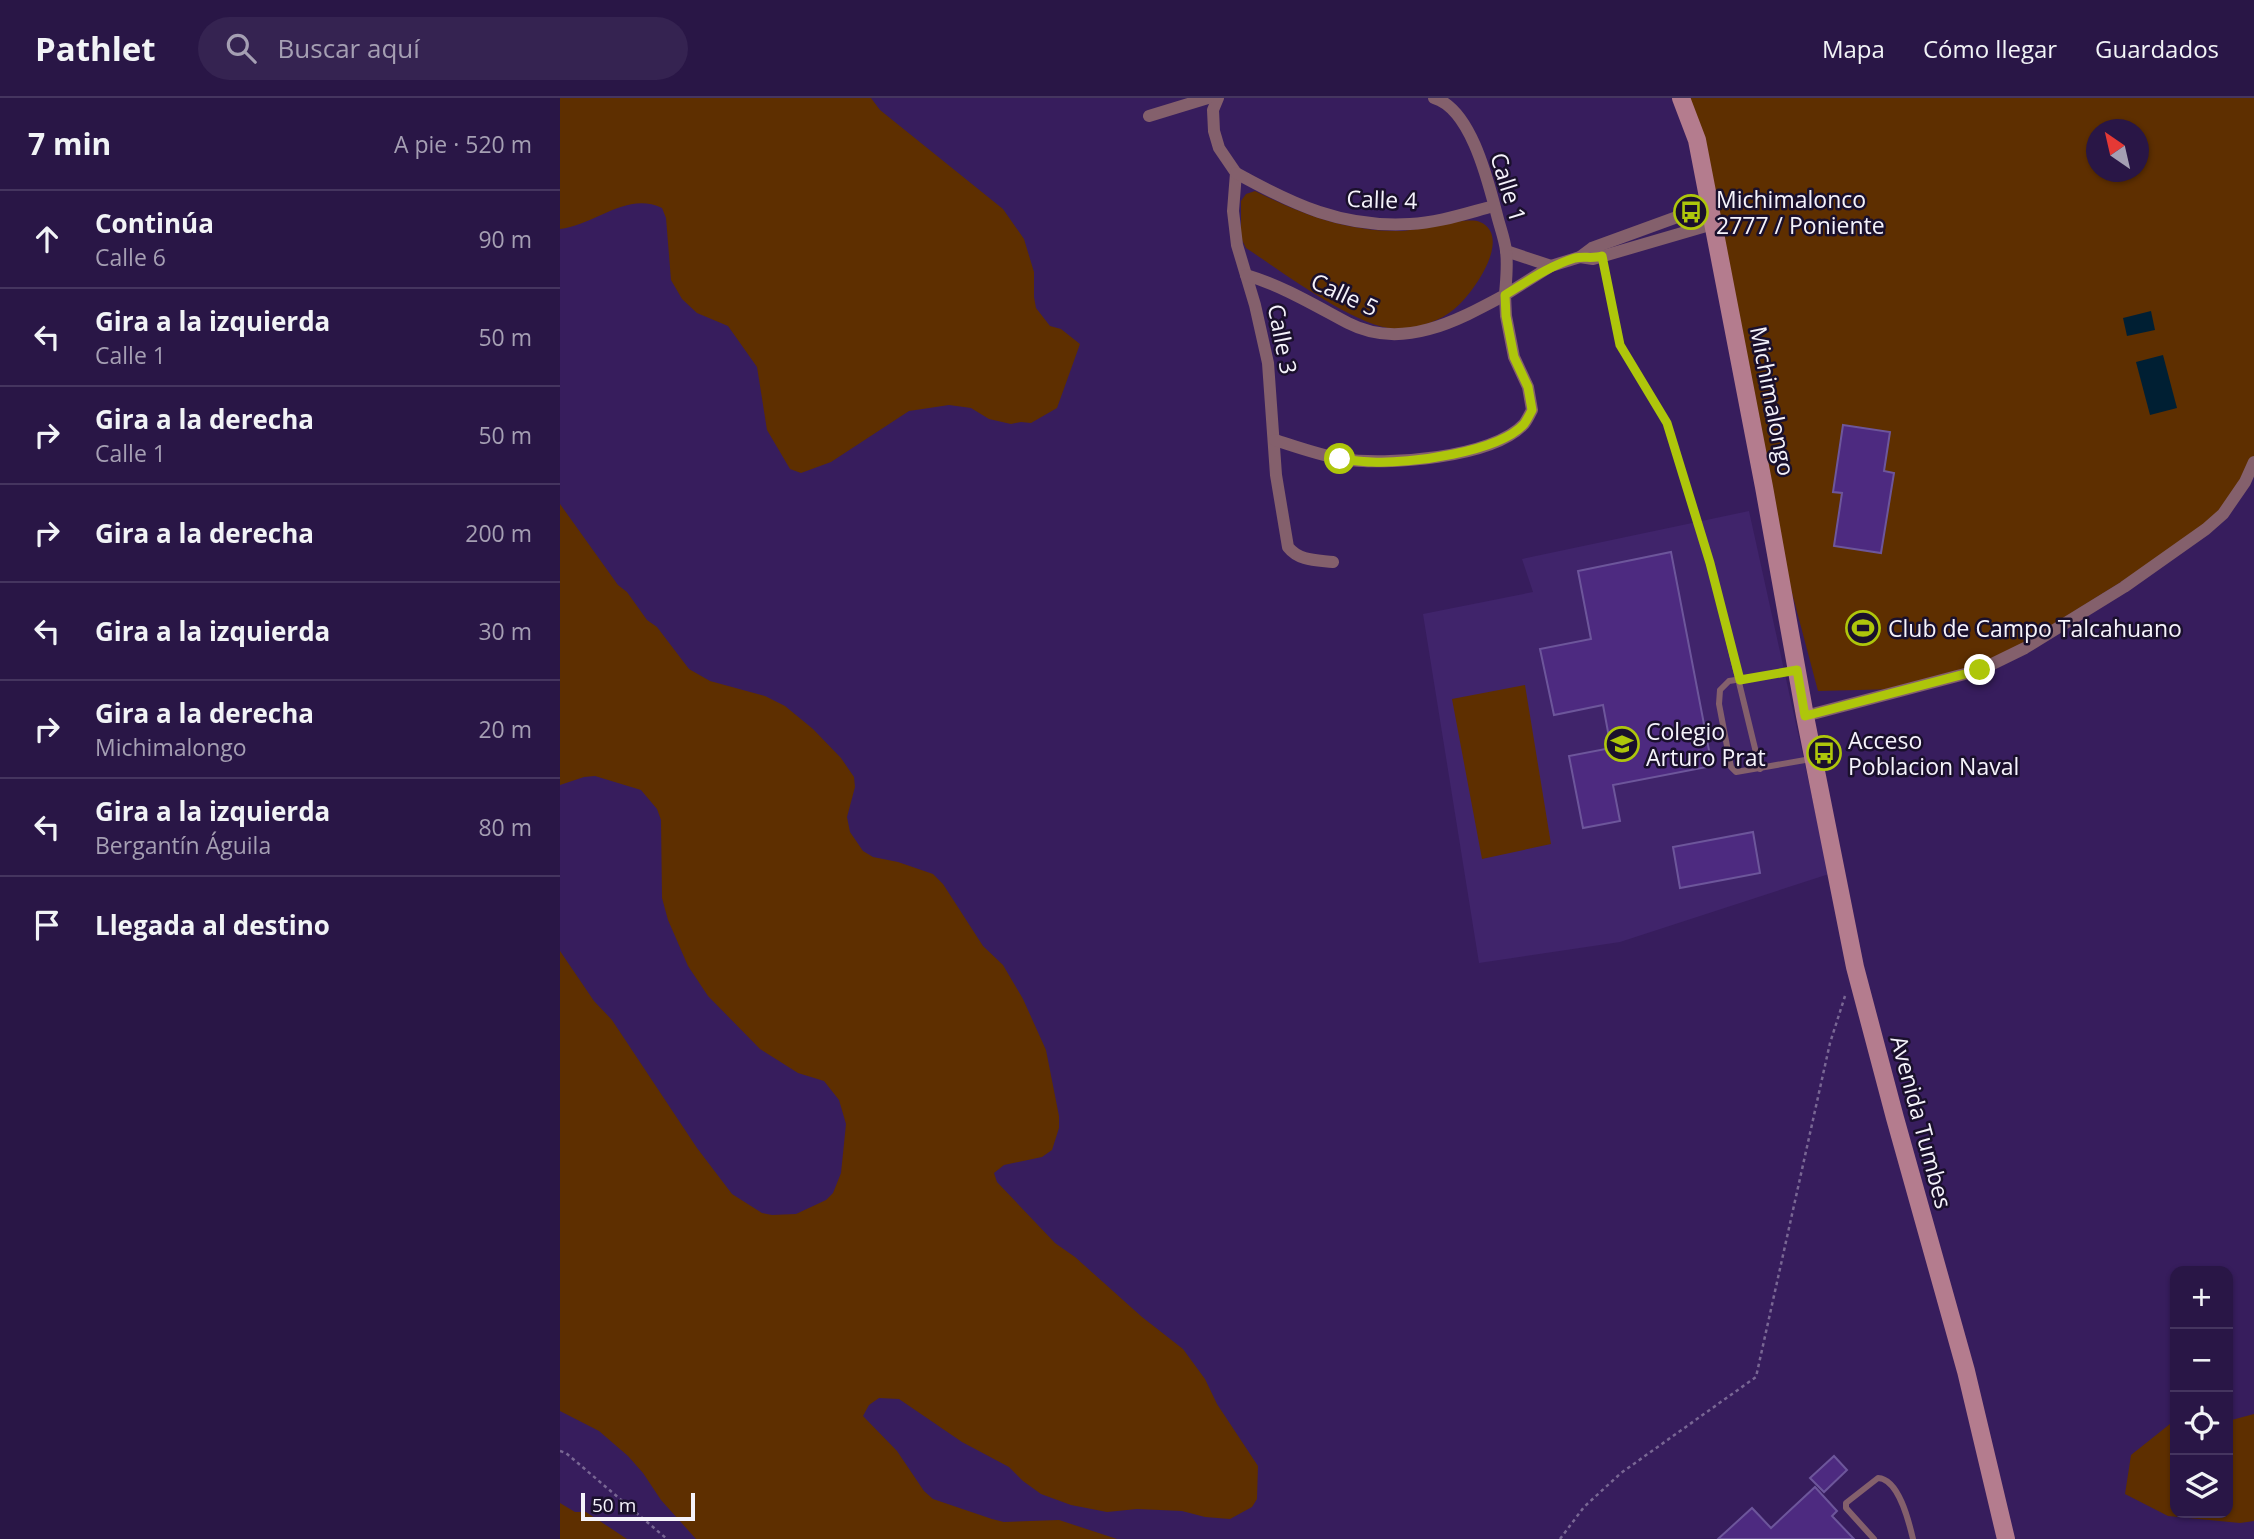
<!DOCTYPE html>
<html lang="es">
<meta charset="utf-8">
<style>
:root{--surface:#291646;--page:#352351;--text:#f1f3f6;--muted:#a59fb3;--line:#45355f}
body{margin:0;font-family:"Open Sans",sans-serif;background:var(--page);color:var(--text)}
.controls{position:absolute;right:21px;bottom:21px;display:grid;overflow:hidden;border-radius:14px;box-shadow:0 2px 5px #0004}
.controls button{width:63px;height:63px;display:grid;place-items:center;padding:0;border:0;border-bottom:2px solid var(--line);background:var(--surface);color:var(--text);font:35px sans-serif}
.compass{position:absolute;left:1526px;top:21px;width:63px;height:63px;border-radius:50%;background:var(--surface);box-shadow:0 2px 5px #0004;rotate:326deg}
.scale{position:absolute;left:21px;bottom:18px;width:114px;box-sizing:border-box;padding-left:7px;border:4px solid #f5f3fb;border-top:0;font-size:19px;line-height:24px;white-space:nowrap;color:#f5f3fb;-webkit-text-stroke:5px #1a102c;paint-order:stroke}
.stop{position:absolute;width:21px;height:21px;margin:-16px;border:5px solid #aec60b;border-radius:50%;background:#fff}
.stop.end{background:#aec60b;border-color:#fff;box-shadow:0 2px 7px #0008}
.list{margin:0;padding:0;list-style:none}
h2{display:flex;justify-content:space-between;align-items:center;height:91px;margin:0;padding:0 28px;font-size:30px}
h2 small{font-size:23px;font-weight:400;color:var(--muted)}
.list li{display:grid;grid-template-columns:46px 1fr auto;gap:21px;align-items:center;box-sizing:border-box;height:98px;padding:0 28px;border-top:2px solid var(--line)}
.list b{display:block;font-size:26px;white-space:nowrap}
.list p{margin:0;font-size:23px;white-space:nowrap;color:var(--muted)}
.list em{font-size:23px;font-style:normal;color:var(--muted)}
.icon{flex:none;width:38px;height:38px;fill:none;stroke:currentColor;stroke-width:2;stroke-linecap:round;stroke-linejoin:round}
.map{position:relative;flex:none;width:1694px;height:1441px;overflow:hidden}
header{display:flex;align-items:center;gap:42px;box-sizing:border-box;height:98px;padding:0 35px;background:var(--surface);border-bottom:2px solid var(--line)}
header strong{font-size:33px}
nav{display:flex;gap:38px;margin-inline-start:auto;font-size:24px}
.search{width:490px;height:63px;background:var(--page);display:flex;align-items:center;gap:18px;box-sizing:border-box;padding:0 24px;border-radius:38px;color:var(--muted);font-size:26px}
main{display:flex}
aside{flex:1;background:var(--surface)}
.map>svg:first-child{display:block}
</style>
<header>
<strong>Pathlet</strong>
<div class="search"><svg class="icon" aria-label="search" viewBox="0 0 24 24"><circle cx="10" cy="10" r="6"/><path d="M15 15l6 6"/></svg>Buscar aquí</div>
<nav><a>Mapa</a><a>Cómo llegar</a><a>Guardados</a></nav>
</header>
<main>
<aside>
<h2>7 min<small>A pie · 520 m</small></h2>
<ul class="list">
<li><svg class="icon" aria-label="ahead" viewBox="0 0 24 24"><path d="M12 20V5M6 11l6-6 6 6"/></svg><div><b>Continúa</b><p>Calle 6</p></div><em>90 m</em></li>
<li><svg class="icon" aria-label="left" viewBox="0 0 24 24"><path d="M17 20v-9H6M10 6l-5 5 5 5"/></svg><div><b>Gira a la izquierda</b><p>Calle 1</p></div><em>50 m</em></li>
<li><svg class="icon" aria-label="right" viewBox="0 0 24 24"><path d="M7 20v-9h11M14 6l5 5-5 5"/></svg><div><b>Gira a la derecha</b><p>Calle 1</p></div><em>50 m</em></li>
<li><svg class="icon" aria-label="right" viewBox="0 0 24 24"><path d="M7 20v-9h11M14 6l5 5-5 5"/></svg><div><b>Gira a la derecha</b></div><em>200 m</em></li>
<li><svg class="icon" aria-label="left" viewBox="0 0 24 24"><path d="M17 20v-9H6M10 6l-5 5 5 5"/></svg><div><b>Gira a la izquierda</b></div><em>30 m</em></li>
<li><svg class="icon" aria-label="right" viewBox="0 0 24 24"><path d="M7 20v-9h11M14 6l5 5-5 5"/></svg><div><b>Gira a la derecha</b><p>Michimalongo</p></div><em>20 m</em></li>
<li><svg class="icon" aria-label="left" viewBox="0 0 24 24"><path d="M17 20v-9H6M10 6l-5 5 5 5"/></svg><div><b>Gira a la izquierda</b><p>Bergantín Águila</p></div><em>80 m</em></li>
<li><svg class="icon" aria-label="arrive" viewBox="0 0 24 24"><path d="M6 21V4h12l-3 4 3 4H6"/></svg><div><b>Llegada al destino</b></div></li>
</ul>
</aside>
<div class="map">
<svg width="1694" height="1441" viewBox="0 0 1694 1441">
<rect width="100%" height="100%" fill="#371d5d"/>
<path fill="#40246b" d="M1189,413L1269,776L1060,844L919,865L863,516L973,494L962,461Z"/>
<g fill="#5e2f00" fill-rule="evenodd">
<path d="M0,0H311L320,12L443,111L464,141L474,174V199L476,210L490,228L501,231L520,246L497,310L471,325L461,324L451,326L429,321L411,310L389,307L349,313L271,364L241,375L230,371L207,332L197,269L168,228L137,215L122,201L111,182L106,120L102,110C66,93 34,128 0,131Z"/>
<path d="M1121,0H1694V364L1646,431L1420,572L1338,591L1258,593L1204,389ZM1536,32H1578V74H1536Z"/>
<path d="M695,93C743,117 788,134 842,133C860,132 907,118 920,124C955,139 909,203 889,215C875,225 851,232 834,231C794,228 721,173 686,150L681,140V103L686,96Z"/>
<path d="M0,406L58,487L67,494L87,522L97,529L129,571L150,583L205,598L225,608L253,631L281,660L294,679L295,689L287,719L290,734L303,753L313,759L338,764L373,776L383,786L423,848L443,867L463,901L486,952L499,1018V1030L492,1052L482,1059L444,1067L434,1075L437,1084L495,1145L515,1159L582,1219L623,1251L645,1281L657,1306L698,1368L697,1401L692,1409L670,1421L645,1419L622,1413L577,1411L547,1414L511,1407L481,1396L463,1383L449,1369L402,1344L339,1301L319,1300L309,1307L303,1318L337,1353L364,1393L373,1401L432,1421L444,1424L499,1422L557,1441H136L101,1402L83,1375L68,1358L39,1333L0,1313V853L34,903L52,922L137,1050L172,1096L202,1115L212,1117L236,1116L266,1102L273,1095L281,1075L286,1026L279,1002L264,983L238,975L200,951L148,898L128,868L108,822L102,800L101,722L97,711L81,692L35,678L24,679L0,687Z"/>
<path d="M965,587L991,746L922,761L892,601Z"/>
<path d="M1694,1316V1423L1680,1425L1608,1418L1565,1396L1571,1357L1615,1322V1415H1668V1323Z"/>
<path d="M0,1405L15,1414H26L67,1441H0Z"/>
</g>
<g fill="#001f33">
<path d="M1591,213L1595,232L1567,238L1563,220Z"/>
<path d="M1603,257L1617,310L1590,317L1576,264Z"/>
</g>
<g fill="#4d2a80" stroke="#6d569b" stroke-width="2">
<path d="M1283,327L1330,334L1324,373L1334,375L1321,455L1274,448L1282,395L1273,394Z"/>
<path d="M1111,454L1152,668L1053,687L1060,723L1023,730L1009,658L1051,650L1043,607L994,617L980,551L1031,541L1018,473Z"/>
<path d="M1193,734L1200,775L1120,790L1113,749Z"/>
<path d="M1274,1358L1287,1372L1264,1394L1250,1380Z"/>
<path d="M1255,1389L1277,1413L1272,1418L1294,1441H1158L1192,1410L1211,1430Z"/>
</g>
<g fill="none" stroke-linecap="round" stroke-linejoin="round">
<g stroke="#796794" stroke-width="2.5" stroke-dasharray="3.5 3.5" stroke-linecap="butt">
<path d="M1045,171L1060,247L1107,325L1147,455"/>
<path d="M0,1353L6,1355L107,1441"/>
<path d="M1000,1441L1024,1409L1061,1375L1196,1279L1270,945L1285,898"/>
</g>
<g stroke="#84606c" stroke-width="6">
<path d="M1150,465L1200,671"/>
<path d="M1235,573L1169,583L1160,592L1159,606L1171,669L1176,674L1251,661"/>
<path d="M1314,1441L1286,1410V1405L1318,1380C1339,1381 1349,1424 1353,1441"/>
</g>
<g stroke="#84606c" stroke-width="12">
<path d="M658,0L653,12L654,33L659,50L676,75L673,113L677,147L695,207L708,265L716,377L728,449C739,463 756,462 773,464"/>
<path d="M589,18L648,0"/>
<path d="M676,75C734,107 782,130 850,126C878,125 907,115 934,108"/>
<path d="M946,153L991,168"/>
<path d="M1020,159L1033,161L1153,126"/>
<path d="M686,177C723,188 754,207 788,225C842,253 897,223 945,197C946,183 948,167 946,153C945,143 941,132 938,121C929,87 912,11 874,0"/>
<path d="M715,342C737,349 759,357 782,361C826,368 933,360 964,326C967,322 970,316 972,312L968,289L954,259L946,218L945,197L991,168L1020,159L1032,150L1150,107"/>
<path d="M1245,618L1420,572L1465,550L1564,489L1646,431L1663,416L1685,384L1694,364"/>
</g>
<path stroke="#b47c8e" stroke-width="18" d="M1121,0L1137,42L1204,389L1245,618L1295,869L1335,1020L1406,1273L1446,1441"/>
</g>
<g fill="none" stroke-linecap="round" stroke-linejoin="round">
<path stroke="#aec60b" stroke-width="9" d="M780,361C791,362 802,364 812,364C849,366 939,354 964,326C967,322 970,316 972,312L968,289L954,259L946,218L945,197C968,183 989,168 1015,160C1024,158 1033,161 1042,158L1060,247L1107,325L1150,465L1180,582L1237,572L1245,618L1420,572"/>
</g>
<defs>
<g id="bus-ring" transform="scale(1.75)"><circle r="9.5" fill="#1a102c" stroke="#aec60b" stroke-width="1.5"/><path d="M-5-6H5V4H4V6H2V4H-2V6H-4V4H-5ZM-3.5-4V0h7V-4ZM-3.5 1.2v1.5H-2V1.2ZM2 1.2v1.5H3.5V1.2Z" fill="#aec60b"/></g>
<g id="stadium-ring" transform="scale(1.75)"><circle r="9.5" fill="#1a102c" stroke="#aec60b" stroke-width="1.5"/><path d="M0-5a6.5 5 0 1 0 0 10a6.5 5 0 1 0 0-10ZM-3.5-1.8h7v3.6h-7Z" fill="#aec60b"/></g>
<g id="school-ring" transform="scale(1.75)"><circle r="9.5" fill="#1a102c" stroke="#aec60b" stroke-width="1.5"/><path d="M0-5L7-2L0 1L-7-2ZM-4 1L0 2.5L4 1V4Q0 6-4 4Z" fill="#aec60b"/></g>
</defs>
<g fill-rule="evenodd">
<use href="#bus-ring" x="1131" y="114"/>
<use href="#stadium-ring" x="1303" y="530"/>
<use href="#school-ring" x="1062" y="646"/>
<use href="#bus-ring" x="1264" y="655"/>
</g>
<g text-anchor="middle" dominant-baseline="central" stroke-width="5" stroke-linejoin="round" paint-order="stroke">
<g font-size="23" fill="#f5f3fb" stroke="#1a102c">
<text transform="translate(949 89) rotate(73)">Calle 1</text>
<text transform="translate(822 101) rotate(2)">Calle 4</text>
<text transform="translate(785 196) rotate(25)">Calle 5</text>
<text transform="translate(723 241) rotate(79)">Calle 3</text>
<text transform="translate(1213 303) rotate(79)">Michimalongo</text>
<text transform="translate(1362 1024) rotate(75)">Avenida Tumbes</text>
</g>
<g font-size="23" fill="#f5f3fb" stroke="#1a102c" text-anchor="start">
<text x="1156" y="101">Michimalonco<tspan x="1156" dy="26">2777 / Poniente</tspan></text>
<text x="1328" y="530">Club de Campo Talcahuano</text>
<text x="1086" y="633">Colegio<tspan x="1086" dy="26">Arturo Prat</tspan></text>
<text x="1288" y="642">Acceso<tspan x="1288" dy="26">Poblacion Naval</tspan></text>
</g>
</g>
</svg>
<div class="controls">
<button>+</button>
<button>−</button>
<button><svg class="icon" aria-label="locate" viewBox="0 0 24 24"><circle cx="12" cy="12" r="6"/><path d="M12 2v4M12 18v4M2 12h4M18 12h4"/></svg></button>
<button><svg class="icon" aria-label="layers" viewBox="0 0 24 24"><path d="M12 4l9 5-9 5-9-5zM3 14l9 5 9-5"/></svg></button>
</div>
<svg class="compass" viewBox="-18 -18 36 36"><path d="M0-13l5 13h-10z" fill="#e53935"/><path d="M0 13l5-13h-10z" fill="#a59fb3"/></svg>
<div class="scale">50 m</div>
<div class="stop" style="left:780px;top:361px"></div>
<div class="stop end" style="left:1420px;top:572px"></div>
</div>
</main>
